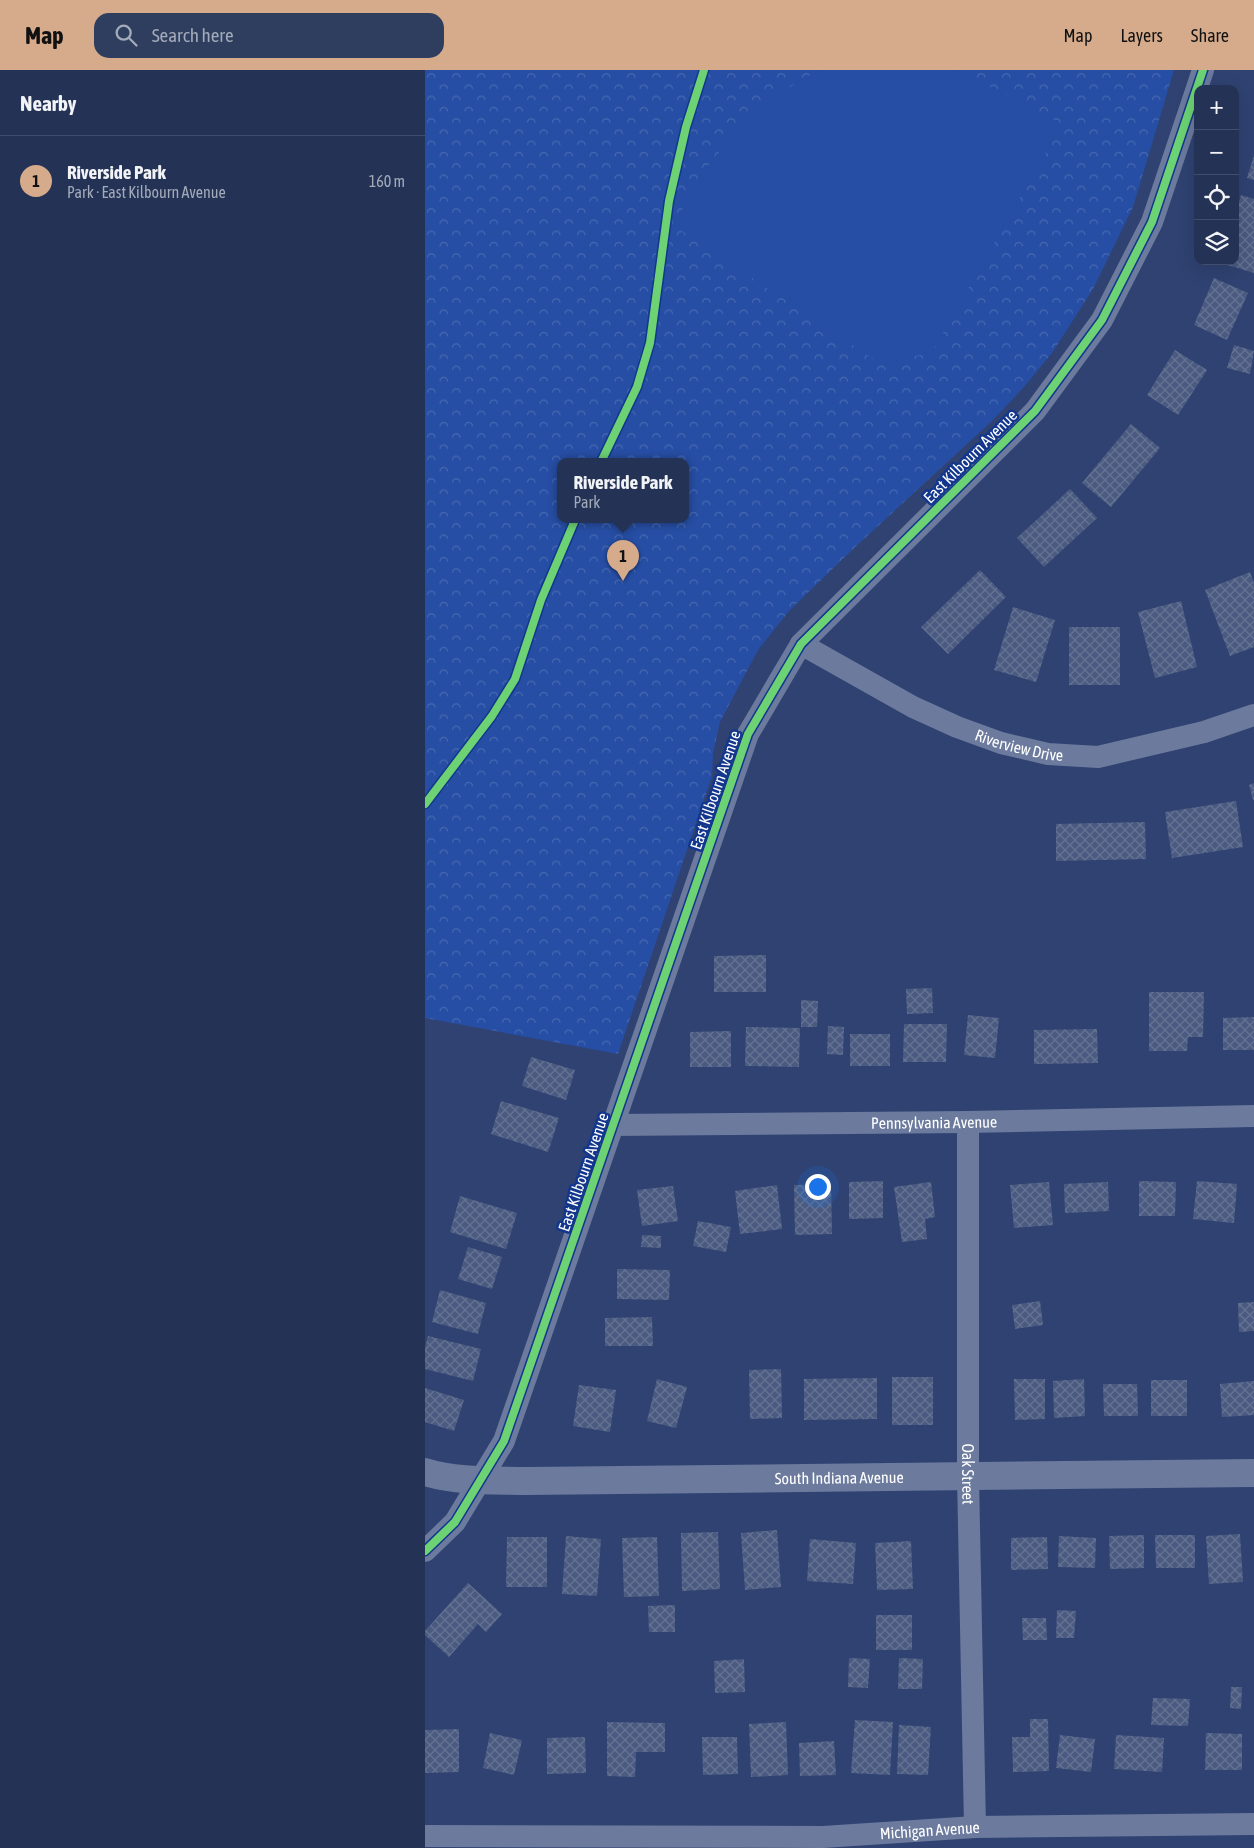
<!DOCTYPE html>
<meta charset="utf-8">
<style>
:root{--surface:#233255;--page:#2f3e5f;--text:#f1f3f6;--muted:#a3aab9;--line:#404d6c;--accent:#d6ab8b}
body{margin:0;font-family:"Asap Condensed",sans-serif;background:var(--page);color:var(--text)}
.controls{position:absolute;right:15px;top:15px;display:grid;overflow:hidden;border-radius:10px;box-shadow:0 5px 20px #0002}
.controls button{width:45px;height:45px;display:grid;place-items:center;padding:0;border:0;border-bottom:1px solid var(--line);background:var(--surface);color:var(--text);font:25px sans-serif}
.you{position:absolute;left:392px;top:1116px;width:18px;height:18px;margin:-12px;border:4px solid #fff;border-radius:50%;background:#1a73e8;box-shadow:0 0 0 8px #1a73e833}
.badge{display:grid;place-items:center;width:32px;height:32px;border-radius:50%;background:var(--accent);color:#111;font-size:16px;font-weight:700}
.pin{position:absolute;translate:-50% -41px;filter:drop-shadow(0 1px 2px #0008)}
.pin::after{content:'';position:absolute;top:26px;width:18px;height:15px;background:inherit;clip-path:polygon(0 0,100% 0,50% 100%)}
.popup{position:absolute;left:132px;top:388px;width:132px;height:65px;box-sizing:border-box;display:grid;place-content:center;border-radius:10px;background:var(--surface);filter:drop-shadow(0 1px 4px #0005);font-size:16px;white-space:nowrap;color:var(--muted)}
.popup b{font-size:19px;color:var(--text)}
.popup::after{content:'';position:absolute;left:50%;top:100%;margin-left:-10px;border:10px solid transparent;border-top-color:var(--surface)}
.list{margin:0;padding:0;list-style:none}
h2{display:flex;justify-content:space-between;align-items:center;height:65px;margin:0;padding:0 20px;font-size:21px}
h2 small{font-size:16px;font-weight:400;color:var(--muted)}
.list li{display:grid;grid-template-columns:32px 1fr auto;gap:15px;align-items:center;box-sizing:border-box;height:90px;padding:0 20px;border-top:1px solid var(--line)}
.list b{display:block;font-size:19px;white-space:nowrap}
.list p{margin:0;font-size:16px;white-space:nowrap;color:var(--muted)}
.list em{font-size:16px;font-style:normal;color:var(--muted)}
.icon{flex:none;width:28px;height:28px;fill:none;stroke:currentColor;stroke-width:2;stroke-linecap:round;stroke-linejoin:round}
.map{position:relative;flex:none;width:829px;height:1778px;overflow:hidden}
header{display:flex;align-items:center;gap:30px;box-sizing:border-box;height:70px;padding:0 25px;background:var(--accent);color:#111}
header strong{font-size:24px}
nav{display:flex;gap:28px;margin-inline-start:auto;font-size:18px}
.search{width:350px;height:45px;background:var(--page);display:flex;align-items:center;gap:12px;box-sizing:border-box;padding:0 18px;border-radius:15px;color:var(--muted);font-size:19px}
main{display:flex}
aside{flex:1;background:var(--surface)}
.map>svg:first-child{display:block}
</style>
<header>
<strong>Map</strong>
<div class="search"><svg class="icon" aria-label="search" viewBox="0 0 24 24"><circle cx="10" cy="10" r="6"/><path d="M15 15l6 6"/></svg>Search here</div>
<nav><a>Map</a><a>Layers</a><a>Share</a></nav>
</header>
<main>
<aside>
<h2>Nearby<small></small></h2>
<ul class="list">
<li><span class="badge">1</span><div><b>Riverside Park</b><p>Park · East Kilbourn Avenue</p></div><em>160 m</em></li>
</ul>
</aside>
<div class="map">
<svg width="829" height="1778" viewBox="0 0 829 1778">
<defs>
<pattern id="park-crowns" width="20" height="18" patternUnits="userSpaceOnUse" patternTransform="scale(1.25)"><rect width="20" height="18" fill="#264ea4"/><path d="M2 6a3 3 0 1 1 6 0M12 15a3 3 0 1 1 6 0" fill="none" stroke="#4769b2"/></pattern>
<pattern id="building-cross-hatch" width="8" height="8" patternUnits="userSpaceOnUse" patternTransform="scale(1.25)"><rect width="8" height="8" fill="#4a5a80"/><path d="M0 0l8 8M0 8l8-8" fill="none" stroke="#657393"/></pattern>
</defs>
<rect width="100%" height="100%" fill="#2f4271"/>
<path fill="url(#park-crowns)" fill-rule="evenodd" d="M0,0H749L708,137L668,219L627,283L599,317L568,350L427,480L364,541L333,580L295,652L288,683L287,706L193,984L0,948ZM136,392H260V450H136Z"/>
<path fill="#264ea4" d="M397,0H525L540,4L637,54L507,282L456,294L248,155L285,93L328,42L379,8Z"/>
<g fill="url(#building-cross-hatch)">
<path d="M829,85V110L822,108Z"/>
<path d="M816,125L829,129V203L793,192L810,191V145Z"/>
<path d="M789,208L823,223L802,270L769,255Z"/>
<path d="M809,275L829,281L825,304L802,298Z"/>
<path d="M750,280L782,300L753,345L722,325Z"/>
<path d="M706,354L735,378L686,437L657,413Z"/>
<path d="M645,419L672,448L619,497L592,468Z"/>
<path d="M555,500L581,527L523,584L496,557Z"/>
<path d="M825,502L829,513V577L805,586L780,520Z"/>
<path d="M756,531L772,597L730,608L713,542Z"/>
<path d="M588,537L630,550L611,612L569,600Z"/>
<rect x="644" y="557" width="51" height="58"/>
<path d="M829,713V730H828L824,715Z"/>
<path d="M811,731L818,777L747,788L740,742Z"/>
<path d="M720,752L721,789L631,791V754Z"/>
<path d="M341,885V922H289V886Z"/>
<path d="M507,918L508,943L482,944L481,919Z"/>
<path d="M724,922H779L778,967H763L762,981H724Z"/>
<path d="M376,930L393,931L392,957H376Z"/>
<path d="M543,945L574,948L570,988L539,985Z"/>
<path d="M829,947V980H798V948Z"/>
<path d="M479,954H522L521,992H478Z"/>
<path d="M403,956L419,957L418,985L402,984Z"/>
<path d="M321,957L375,958L374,997L320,996Z"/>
<path d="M672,959L673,993L609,994V960Z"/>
<path d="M306,961V997H265V962Z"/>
<rect x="425" y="964" width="40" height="32"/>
<path d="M106,987L150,1000L141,1030L97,1016Z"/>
<path d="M76,1031L134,1048L123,1082L66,1064Z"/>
<path d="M458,1111V1148L424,1149V1112Z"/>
<path d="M714,1111L751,1112L750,1146H714Z"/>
<path d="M772,1111L812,1114L809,1153L768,1149Z"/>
<path d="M506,1112L510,1147L500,1149L502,1169L477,1172L469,1117Z"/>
<path d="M624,1112L628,1155L589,1158L585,1115Z"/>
<path d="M683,1112L684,1141L640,1143L639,1114Z"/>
<path d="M406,1114L407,1164L370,1165L369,1115Z"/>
<path d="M352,1115L357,1159L315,1164L310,1121Z"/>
<path d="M248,1116L253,1151L217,1156L212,1120Z"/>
<path d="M35,1126L92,1143L81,1179L25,1162Z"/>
<path d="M273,1151L306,1157L301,1182L268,1176Z"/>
<path d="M217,1165L236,1166V1178L216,1177Z"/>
<path d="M43,1177L77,1187L67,1219L33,1209Z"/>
<path d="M192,1199L245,1200L244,1230L192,1229Z"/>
<path d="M15,1220L61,1233L53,1264L7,1252Z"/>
<path d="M615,1231L618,1255L590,1259L587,1235Z"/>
<path d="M829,1232V1261L814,1262L813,1233Z"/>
<path d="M227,1247L228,1276H180V1248Z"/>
<path d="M3,1266L56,1279L48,1311L0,1299V1277Z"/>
<path d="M356,1299L357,1348L325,1349L324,1300Z"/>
<rect x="467" y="1307" width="41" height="48"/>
<path d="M452,1308V1349L379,1350V1309Z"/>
<path d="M232,1309L262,1317L251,1358L222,1351Z"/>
<path d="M589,1309H620V1349L590,1350Z"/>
<path d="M659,1309L660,1346L629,1348L628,1311Z"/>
<rect x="726" y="1310" width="36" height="36"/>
<path d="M829,1311V1345L797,1347L795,1314Z"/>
<path d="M678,1314H712L713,1346H679Z"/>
<path d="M154,1315L191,1320L185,1362L148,1356Z"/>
<path d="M0,1318L39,1330L29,1361L0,1352Z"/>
<path d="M352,1460L356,1517L320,1520L316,1463Z"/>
<path d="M293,1462L295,1519L257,1521L256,1463Z"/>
<path d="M815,1464L818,1512L784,1514L781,1466Z"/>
<path d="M719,1465V1498L685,1499L684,1466Z"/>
<path d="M730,1465H770V1498H731Z"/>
<path d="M141,1466L176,1469L172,1526L137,1524Z"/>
<path d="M634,1466L671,1468L670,1498L633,1497Z"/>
<path d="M82,1467H122V1517H81Z"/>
<path d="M232,1467L234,1526L199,1527L197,1468Z"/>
<path d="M622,1467L623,1499L586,1500V1468Z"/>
<path d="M385,1469L431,1473L428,1514L382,1511Z"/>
<path d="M486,1471L488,1519L452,1520L450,1473Z"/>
<path d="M43,1513L77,1544L61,1562L53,1554L24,1587L0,1565V1561Z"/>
<path d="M250,1535V1562H224L223,1536Z"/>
<path d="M632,1540L651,1541L649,1568H631Z"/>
<rect x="451" y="1545" width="36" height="35"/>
<path d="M597,1548H621L622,1570H598Z"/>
<path d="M424,1588L445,1589L443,1618L423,1617Z"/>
<path d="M474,1588L498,1589L497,1619H473Z"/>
<path d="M319,1589L320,1622L290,1623L289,1591Z"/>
<path d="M806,1617H817L816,1639L805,1638Z"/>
<path d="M728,1628L765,1629L763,1656L726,1655Z"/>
<path d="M605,1649H623L624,1701L588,1702L587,1667H605Z"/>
<path d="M430,1650L468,1652L465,1705L426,1703Z"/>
<path d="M182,1652L240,1653V1682H211L210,1707L182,1706Z"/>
<path d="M361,1652L363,1705L326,1707L324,1654Z"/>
<path d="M474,1655L506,1657L503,1705L472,1704Z"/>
<path d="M34,1659V1702L0,1703V1660Z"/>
<path d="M65,1663L97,1670L89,1705L58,1698Z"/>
<path d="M781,1663L817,1664V1700H780Z"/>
<path d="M635,1665L670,1669L666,1702L631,1698Z"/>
<path d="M691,1665L739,1668L737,1702L689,1699Z"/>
<path d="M160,1667L161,1703L122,1704V1668Z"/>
<path d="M277,1667H312L313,1704L278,1705Z"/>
<path d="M409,1671L411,1705L375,1706L374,1673Z"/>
</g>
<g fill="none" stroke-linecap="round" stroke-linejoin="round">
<g stroke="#6b7a9d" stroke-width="22">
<path id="s1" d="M376,574L488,637L532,657L576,673L623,684L673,687L779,662L829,645"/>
<path id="s2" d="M543,1052V1407L550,1757"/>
<path id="s3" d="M188,1055L543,1052L829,1046"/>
<path d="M0,1481L30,1452L79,1371L323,664L376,574L610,341L677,250L727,152L778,0"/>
<path id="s4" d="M0,1766L398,1767L550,1757L829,1754"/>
</g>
<path stroke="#6b7a9d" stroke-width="28" id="s5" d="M0,1402C32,1412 69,1410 102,1411L829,1403"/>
<g stroke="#13378d" stroke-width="11">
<g id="cycleway">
<path d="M176,392L212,317L225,273L244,131L261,57L279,0"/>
<path d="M0,734L67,646L90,609L116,530L150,450"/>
<path d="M0,1481L30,1452L79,1371L323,664L376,574L610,341L677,250L727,152L778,0"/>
</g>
</g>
<use href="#cycleway" stroke="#6cd273" stroke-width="8"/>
</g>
<g text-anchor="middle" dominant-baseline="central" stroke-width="5" stroke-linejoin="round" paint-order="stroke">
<g font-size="16" fill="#fff" stroke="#13378d">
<text transform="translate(545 386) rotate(-45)">East Kilbourn Avenue</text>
<text stroke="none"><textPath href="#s1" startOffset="242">Riverview Drive</textPath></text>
<text transform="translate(290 720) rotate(-71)">East Kilbourn Avenue</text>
<text stroke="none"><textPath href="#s3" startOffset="321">Pennsylvania Avenue</textPath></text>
<text transform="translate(158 1102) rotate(-71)">East Kilbourn Avenue</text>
<text stroke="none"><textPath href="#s2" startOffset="352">Oak Street</textPath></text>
<text stroke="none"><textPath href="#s5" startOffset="415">South Indiana Avenue</textPath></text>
<text stroke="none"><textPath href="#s4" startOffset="505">Michigan Avenue</textPath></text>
</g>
</g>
</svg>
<div class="controls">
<button>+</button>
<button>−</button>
<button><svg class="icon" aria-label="locate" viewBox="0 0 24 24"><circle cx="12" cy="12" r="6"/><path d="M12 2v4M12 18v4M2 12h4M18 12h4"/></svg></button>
<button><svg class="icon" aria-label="layers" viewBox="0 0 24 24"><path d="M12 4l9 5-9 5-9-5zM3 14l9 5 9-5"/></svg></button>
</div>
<div class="you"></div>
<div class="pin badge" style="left:198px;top:511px">1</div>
<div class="popup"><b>Riverside Park</b>Park</div>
</div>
</main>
